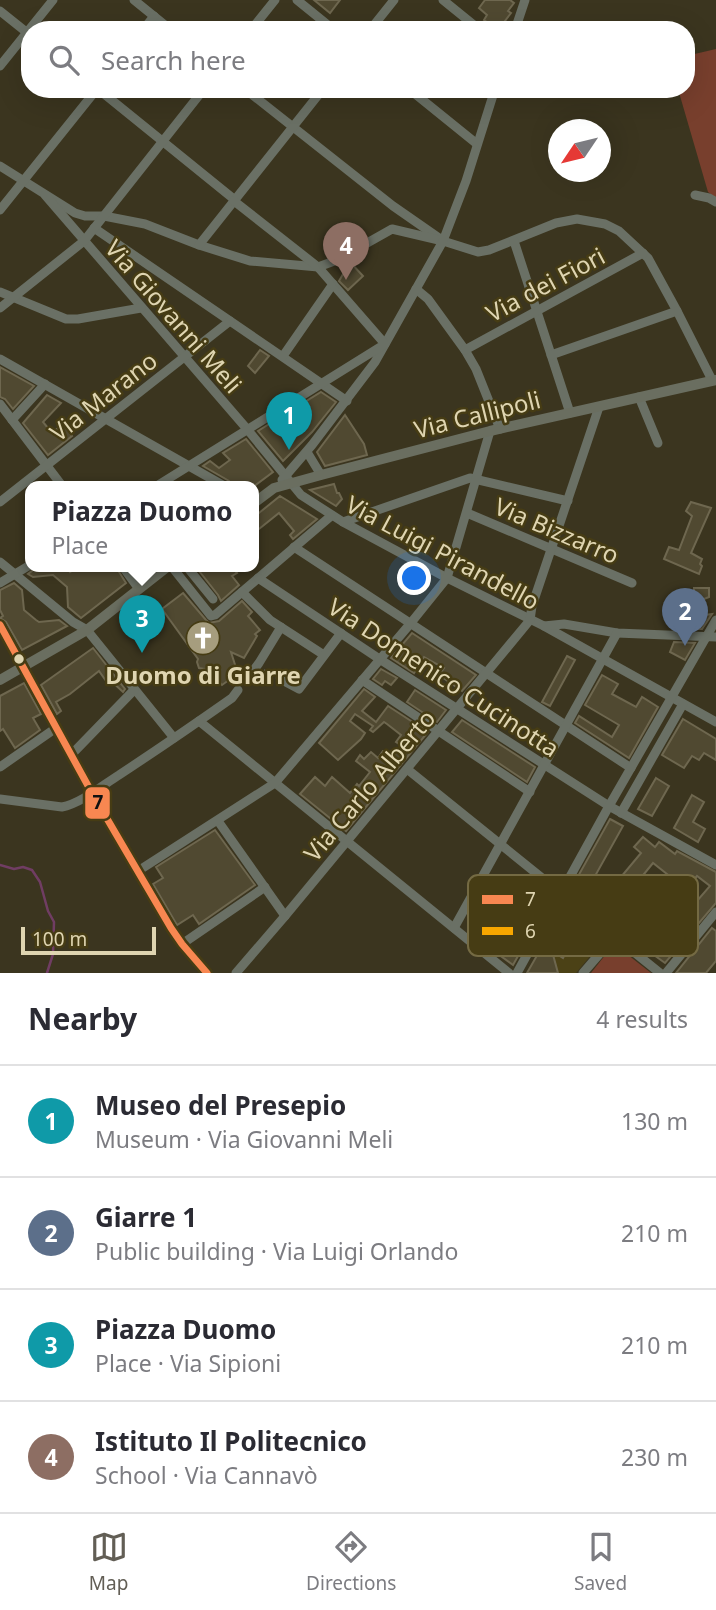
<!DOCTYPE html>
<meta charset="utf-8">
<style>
:root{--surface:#fff;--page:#f7f7f7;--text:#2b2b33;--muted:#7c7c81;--line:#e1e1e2;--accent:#625e55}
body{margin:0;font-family:"Noto Sans",sans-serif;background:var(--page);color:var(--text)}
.compass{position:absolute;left:548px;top:119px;width:63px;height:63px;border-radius:50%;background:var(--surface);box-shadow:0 7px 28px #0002;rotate:235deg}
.scale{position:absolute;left:21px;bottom:18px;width:135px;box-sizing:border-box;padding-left:7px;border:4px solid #dfd5b1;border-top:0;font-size:19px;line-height:24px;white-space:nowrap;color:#dfd5b1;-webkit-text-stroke:5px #463c14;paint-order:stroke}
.you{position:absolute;left:415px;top:579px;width:24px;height:24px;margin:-18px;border:5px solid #fff;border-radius:50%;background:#1a73e8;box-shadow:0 0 0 10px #1a73e833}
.badge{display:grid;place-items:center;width:46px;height:46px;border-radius:50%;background:var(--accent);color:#fff;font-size:23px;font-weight:700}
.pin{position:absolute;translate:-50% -58px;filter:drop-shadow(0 2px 4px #0008)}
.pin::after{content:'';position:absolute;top:37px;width:24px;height:21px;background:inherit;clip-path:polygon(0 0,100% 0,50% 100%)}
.popup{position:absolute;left:25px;top:481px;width:234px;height:91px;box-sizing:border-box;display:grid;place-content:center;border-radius:14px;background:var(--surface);filter:drop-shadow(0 2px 5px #0005);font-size:23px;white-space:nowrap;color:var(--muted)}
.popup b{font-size:26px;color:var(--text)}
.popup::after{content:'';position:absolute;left:50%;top:100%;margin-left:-14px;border:14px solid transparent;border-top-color:var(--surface)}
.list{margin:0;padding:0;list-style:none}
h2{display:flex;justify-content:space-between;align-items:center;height:91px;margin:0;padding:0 28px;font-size:30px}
h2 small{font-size:23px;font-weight:400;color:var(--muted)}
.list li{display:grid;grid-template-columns:46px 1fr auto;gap:21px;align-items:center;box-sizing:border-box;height:112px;padding:0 28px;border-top:2px solid var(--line)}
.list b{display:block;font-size:26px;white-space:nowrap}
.list p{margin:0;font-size:23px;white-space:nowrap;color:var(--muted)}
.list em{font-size:23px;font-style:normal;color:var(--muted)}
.icon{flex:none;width:38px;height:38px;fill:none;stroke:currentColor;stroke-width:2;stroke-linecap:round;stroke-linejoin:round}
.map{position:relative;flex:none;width:716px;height:973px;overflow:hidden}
.search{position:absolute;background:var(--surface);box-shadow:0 7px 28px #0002;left:21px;right:21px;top:21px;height:77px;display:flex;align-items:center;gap:18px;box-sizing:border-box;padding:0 24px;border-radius:28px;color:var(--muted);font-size:26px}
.sheet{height:539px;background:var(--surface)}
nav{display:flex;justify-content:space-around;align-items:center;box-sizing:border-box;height:98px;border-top:2px solid var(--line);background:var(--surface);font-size:19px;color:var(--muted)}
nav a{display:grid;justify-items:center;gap:4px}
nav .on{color:var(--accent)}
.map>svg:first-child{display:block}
</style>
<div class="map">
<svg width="716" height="973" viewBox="0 0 716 973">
<rect width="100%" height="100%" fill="#3b351f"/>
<path fill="#4b4116" d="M564,903L606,937L576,973H530L529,968L531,967L539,952L536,950L543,938L546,939Z"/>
<g fill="#783f2d">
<path d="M716,49V198L708,192L678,89H686V56Z"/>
<path d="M614,944L651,973H591Z"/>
</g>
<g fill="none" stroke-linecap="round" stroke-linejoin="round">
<path stroke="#703d63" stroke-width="2.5" d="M0,865L14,869L23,867L32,870L40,882L48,911L54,922L53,954L47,973"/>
</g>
<g fill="#504931" stroke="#6e674f" stroke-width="2">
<path d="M314,0H340L330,13Z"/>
<path d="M485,0H510L514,3L508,11L511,13L498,30L484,20L487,15L479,8Z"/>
<path d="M350,262L363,276L348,290L339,281Z"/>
<path d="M260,350L269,356L255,373L248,366Z"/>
<path d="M0,367L34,386L13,409L5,399L0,397Z"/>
<path d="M321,392L336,402L312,432L283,461L258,431Z"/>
<path d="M47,395L61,403L43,422L52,433L63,424L72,436L48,455L23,423Z"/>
<path d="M345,415L364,444L367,455L325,466L317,452Z"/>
<path d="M246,439L273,472L253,487H233L229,481L203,466L210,461L219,468L230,460L223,453Z"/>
<path d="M334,484L337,493H339L342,499L336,506L310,490Z"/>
<path d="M280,496L317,519L293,539L290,535L294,531L279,513L254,533V517Z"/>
<path d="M691,502L711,508L691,553L702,559L700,564L702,566L699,574L664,559L669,547L679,550L692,516L686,511Z"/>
<path d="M37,567H67L70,572L78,567H116L126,583L81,618L68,607L67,587L53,575L33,577L28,574Z"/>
<path d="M196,567H232L237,573L232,576L239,585L221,601L218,595Z"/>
<path d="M14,583L22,590L24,610L36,620L39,622L59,620L67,626L22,650L6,622L0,618L3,616L0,610V590Z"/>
<path d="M694,588H709V597L704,599V615L712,614L702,629H694Z"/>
<path d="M183,593L206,620L209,623L219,621L242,601L252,612L248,616L260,630L255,634L257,636L244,658L231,652L237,671L236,675L222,685L210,670L199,668L197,662L198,659L162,609Z"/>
<path d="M412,633L476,675L462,691L439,675L444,668L424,657L414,673L391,658Z"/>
<path d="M674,642L695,643L685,660L670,652Z"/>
<path d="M93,648L125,689L123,692L109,679L106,681L99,671L70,694L56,702L61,711L57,714L41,685Z"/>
<path d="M567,656L575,660L550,706L542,702Z"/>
<path d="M381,669L397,678L391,685L385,681L382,685L373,679Z"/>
<path d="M602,675L618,684L612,694L636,707L642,697L658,707L629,758L575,723L579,716L612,737L619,725L585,705Z"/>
<path d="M24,683L41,714L33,718L40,730L15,748L3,729L0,731V696Z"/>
<path d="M364,689L375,697L362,711L376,722L388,706L428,732L346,831L300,794L315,777L325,786L332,777L350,793L357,784L359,786L370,772L356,761L360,755L364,759L371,752L378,758L383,751H386L392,757L402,746L396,742L401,735L387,724L384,722L373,732L370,730L373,726L355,714L350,721L365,733L361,739L338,760L319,743Z"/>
<path d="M415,690L446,710L437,722L407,702Z"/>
<path d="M683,719L716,739V760L704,753L699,760L692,756L684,768L662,755Z"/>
<path d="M462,720L535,767L527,782L452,732Z"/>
<path d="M656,778L669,786L652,816L638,809Z"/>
<path d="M692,795L704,802L693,822L705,829L698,842L674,828Z"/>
<path d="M610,819L623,826L585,894L572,887Z"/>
<path d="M215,830L255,885L199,924L193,915L177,925L153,884L163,878L156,867Z"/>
<path d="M643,837L655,847L659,842L675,854L677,851L716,872V903L665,963L654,955L660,948L656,945L662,938L666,940L688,913L685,911L695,899L697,901L710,886L697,876L688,887L678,880L677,882L653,863L608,918L595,908L641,853L634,847Z"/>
<path d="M661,887L673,897L637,941L625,931Z"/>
<path d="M546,890L552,895L513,965L498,954L524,923L515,916L516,914L510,909L513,903L521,910L525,905L533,912Z"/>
<path d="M563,904L592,927L583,944L564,933L557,946L566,952L563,958L552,951L558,973H527L539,952L537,951L544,939L546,940L557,919L555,918Z"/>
<path d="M712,928L716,931V961L706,973H676Z"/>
</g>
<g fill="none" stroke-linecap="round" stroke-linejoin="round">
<path stroke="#6b6c60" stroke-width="2" stroke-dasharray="2 5" stroke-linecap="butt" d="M264,670L277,678"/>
<g stroke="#6a7065" stroke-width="9">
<path d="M134,0L171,30"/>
<path d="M297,0L334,30"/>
<path d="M443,0L480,30"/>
<path d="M0,11L30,35"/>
<path d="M143,30L154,16"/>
<path d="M251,30L275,0"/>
<path d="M370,30L394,0"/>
<path d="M515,30L525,0"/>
<path d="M0,66L53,0"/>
<path d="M98,89L235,200"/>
<path d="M245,89L393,206L439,238"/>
<path d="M409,89L477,144"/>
<path d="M0,166L75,213L85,216H104L145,224L199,245L250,261L318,267L337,260L392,229L443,241L478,252L489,250L556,223L577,219L605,224L619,231L648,258L677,311L712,380"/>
<path d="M45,195L247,429L301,495L343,522L447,578L544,626L716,722"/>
<path d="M695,195L709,198L716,202"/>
<path d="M0,210L97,89"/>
<path d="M94,228L347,401"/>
<path d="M514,241L570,413"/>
<path d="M199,245L323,89"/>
<path d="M416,289L428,299L465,350L476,369L500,429"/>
<path d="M0,292L66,319H78L141,308"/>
<path d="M0,308L84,241L204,89"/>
<path d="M465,350L643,253"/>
<path d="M551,355L677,311"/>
<path d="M283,356L333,284"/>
<path d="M0,359L226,487"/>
<path d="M639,397L658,443"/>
<path d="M0,404L63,487"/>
<path d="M12,420L45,384"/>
<path d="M307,452L321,475"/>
<path d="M282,480L312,445L375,362L443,241L466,181L495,89"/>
<path d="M155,487L385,344L318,267L234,201"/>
<path d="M0,502L230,321"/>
<path d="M467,513L632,583"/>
<path d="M343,522L470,478L568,501"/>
<path d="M294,547L631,768"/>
<path d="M0,562L73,622L87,630L174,738"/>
<path d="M123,567L139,589"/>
<path d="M172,567L211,616L215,615L331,516"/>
<path d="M187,567L213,599"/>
<path d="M258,578L381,660L609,806L716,865"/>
<path d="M0,583L30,565"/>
<path d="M242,592L270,620L324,655"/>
<path d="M0,625L92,793L171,928L182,944L207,973"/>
<path d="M544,626L564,624L617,633L716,637"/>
<path d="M248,678L259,663L281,627"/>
<path d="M362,680L530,792"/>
<path d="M284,681L299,689L341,633"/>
<path d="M199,721L509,973"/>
<path d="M71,755L134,690"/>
<path d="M0,767L56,728"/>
<path d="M407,769L660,973"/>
<path d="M0,799L62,807C80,804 103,785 119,775C157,750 195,724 232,698L238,690"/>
<path d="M621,813L683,704"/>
<path d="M218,821L285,916"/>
<path d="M138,871L275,783L410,624L447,578L490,431"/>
<path d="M454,928L617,633"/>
<path d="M182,944L265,887"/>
<path d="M236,973L285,916L530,620L532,606L599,407"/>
<path d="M517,973L609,806L716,620"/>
<path d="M583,973L615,936"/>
<path d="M666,973L716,912"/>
</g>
<g stroke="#6a6e60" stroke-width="10">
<path d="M254,503L274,488L321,475L490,431L716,380"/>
<path d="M0,680L87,630L167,567"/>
</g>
<g stroke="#463c14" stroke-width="12">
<path id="bus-1" d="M0,625L92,793L171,928L182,944L207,973"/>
</g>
<use href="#bus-1" stroke="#f88751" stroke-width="7"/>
</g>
<defs>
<g id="church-disc" transform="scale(1.75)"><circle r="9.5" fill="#a69d7e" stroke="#463c14"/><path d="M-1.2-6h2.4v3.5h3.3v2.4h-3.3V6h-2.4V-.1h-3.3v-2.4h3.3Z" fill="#fff"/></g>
</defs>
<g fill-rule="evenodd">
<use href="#church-disc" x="203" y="638"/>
</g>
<circle fill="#dfd5b1" stroke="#463c14" stroke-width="2.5" cx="19" cy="659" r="6"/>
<g text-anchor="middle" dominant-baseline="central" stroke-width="5" stroke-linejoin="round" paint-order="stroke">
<g font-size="24" fill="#dfd5b1" stroke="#463c14">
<text transform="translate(545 284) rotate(-28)">Via dei Fiori</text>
<text transform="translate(174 316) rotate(49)">Via Giovanni Meli</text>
<text transform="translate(103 396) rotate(-38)">Via Marano</text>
<text transform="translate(477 414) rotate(-14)">Via Callipoli</text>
<text transform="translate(557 530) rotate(23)">Via Bizzarro</text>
<text transform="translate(443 552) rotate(28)">Via Luigi Pirandello</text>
<text transform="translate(444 677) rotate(33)">Via Domenico Cucinotta</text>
<text transform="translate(369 785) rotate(-50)">Via Carlo Alberto</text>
</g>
<g font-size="24" font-weight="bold" fill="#dfd5b1" stroke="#463c14">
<text x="203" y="674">Duomo di Giarre</text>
</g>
</g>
<rect x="468" y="875" width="230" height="81" rx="10" fill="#463c14" stroke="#746a43" stroke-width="2"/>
<rect x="482" y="895" width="31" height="9" fill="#f88751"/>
<rect x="482" y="927" width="31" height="8" fill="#f7a600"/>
<g font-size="19" fill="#dfd5b1">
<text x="525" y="906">7</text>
<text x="525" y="938">6</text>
</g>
<rect stroke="#463c14" stroke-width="2.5" x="84" y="786" width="27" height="34" rx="7" fill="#f88751"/>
<g font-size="19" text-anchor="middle" font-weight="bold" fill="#111">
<text x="98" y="809">7</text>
</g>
</svg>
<svg class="compass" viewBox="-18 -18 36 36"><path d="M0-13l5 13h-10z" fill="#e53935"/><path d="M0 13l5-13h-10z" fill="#7c7c81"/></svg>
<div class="scale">100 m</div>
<div class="you"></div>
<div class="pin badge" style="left:289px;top:450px;background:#0f9aa8">1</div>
<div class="pin badge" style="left:685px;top:646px;background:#5c6f8a">2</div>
<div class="pin badge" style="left:142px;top:653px;background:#0f9aa8">3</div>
<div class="popup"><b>Piazza Duomo</b>Place</div>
<div class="pin badge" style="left:346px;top:280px;background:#8d6e63">4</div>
<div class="search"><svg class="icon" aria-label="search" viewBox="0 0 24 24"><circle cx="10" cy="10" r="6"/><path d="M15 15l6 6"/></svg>Search here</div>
</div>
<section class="sheet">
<h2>Nearby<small>4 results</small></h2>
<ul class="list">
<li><span class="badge" style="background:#0f9aa8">1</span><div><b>Museo del Presepio</b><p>Museum · Via Giovanni Meli</p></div><em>130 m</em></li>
<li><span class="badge" style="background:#5c6f8a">2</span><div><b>Giarre 1</b><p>Public building · Via Luigi Orlando</p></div><em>210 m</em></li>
<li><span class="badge" style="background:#0f9aa8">3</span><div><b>Piazza Duomo</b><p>Place · Via Sipioni</p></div><em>210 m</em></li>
<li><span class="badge" style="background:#8d6e63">4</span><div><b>Istituto Il Politecnico</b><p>School · Via Cannavò</p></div><em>230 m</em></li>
</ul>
</section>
<nav>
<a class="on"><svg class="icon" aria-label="map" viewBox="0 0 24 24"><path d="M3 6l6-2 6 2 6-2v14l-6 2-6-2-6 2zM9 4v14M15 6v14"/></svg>Map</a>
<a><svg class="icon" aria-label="directions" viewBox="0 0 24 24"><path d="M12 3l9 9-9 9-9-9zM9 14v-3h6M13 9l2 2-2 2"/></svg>Directions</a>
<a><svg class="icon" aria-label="saved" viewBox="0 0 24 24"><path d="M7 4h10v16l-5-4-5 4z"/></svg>Saved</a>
</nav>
